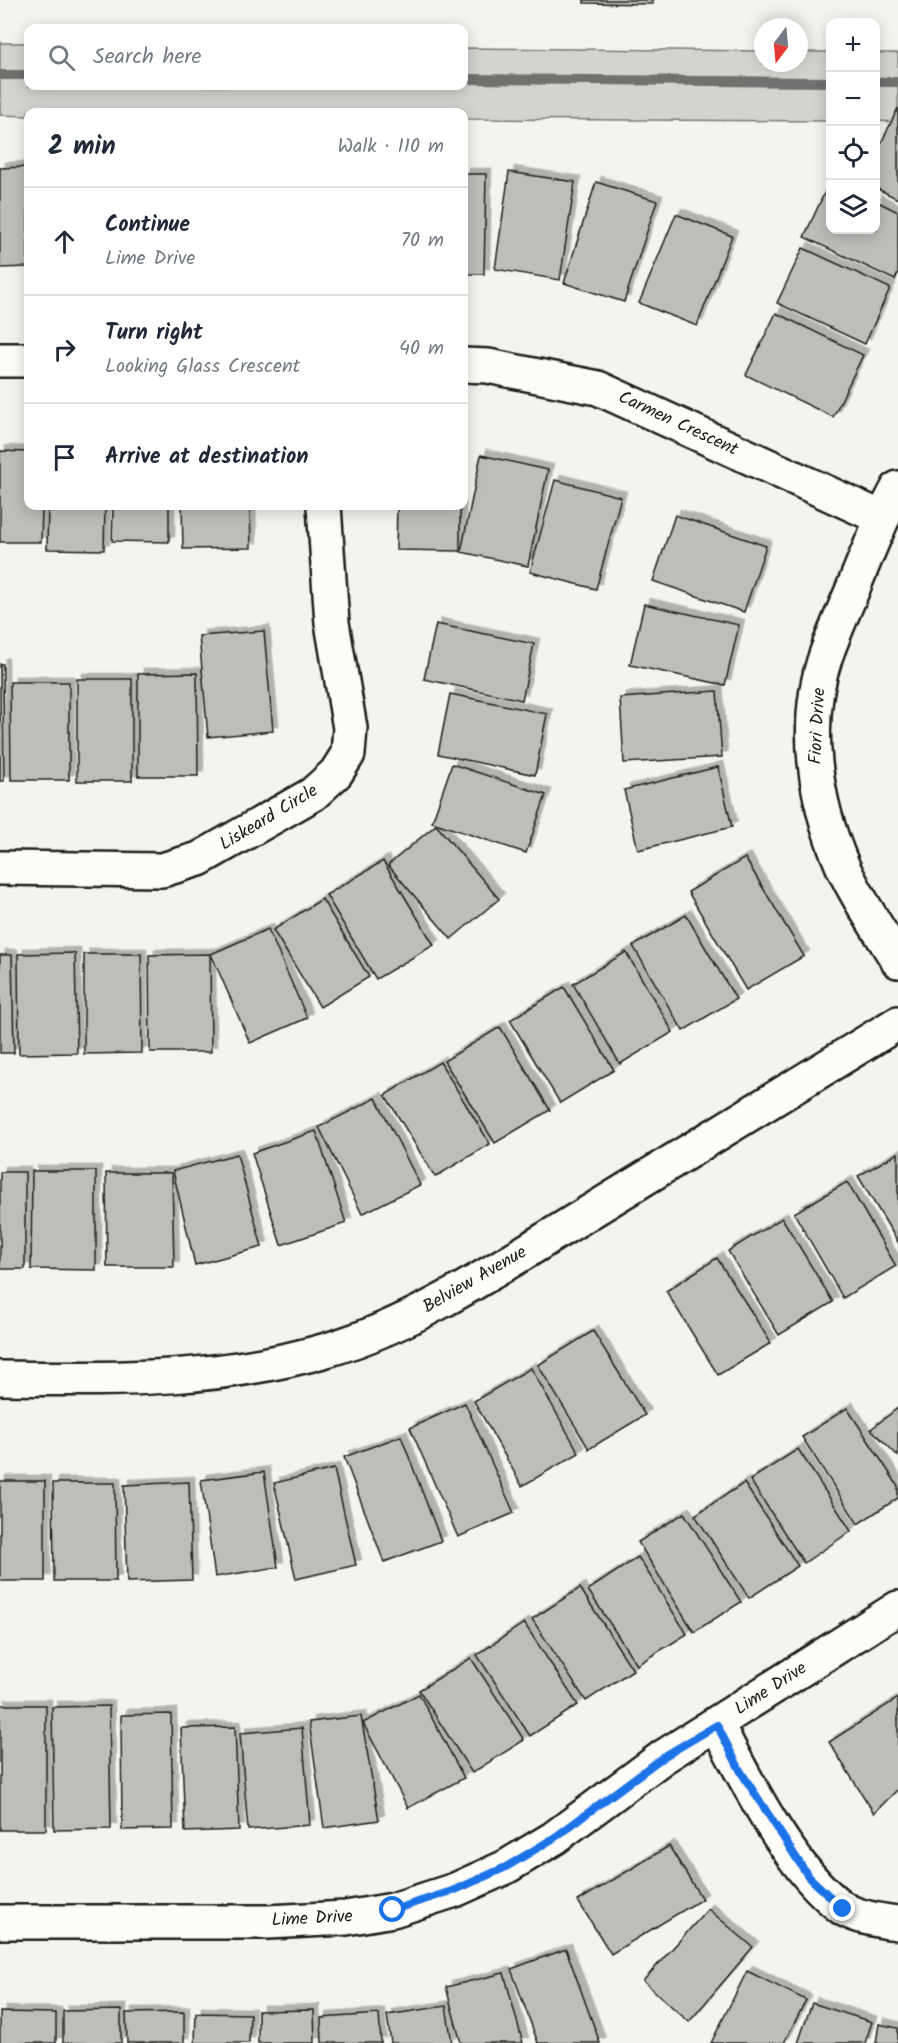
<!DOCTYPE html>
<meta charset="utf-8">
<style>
:root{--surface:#fff;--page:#f6f6f7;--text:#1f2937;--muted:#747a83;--line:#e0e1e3}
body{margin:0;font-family:Kalam,sans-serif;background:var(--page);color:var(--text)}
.controls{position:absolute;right:18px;top:18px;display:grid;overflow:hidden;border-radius:12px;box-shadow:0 3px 15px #0003}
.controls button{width:54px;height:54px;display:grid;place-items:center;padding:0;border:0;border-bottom:2px solid var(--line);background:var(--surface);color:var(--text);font:30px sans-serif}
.compass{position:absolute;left:754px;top:18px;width:54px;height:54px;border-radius:50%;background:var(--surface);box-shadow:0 3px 15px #0003;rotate:196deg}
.stop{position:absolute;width:18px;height:18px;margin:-14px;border:4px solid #1a73e8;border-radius:50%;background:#fff}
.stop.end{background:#1a73e8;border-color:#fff;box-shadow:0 2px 6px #0008}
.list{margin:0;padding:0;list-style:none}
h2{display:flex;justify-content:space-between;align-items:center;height:78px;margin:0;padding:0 24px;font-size:26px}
h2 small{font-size:20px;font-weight:400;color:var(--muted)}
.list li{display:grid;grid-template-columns:39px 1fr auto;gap:18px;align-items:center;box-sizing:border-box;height:108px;padding:0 24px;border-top:2px solid var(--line)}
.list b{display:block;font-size:22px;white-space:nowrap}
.list p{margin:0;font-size:20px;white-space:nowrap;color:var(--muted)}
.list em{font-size:20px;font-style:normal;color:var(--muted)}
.icon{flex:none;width:33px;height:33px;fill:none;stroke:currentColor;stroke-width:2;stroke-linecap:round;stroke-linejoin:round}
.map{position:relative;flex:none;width:898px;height:2043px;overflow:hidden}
.search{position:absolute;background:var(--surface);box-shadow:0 3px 15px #0003;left:24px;top:24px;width:444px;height:66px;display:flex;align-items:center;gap:15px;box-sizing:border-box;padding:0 21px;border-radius:12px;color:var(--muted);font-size:22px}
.panel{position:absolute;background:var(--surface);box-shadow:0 3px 15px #0003;left:24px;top:108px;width:444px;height:402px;border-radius:12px}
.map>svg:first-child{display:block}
</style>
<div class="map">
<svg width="898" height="2043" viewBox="0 0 898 2043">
<defs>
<filter id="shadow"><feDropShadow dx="5.5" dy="-5.5" stdDeviation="0" flood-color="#0004"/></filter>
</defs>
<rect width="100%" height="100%" fill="#f4f3ee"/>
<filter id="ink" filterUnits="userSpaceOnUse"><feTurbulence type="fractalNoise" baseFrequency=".0167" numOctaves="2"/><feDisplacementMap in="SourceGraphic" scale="12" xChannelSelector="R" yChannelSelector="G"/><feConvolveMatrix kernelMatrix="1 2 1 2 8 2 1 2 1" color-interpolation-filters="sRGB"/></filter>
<g filter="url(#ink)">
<g fill="#d4d3cf" stroke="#787876" stroke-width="1.5">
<path d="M0,43H28V86H464V48L763,51V63H799V52H830V121L464,119V112H28V116L0,115Z"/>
<path d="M876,53H898V122L876,121Z"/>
</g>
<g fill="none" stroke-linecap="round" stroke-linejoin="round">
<g stroke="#72716f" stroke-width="10">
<path d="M0,75H28"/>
<path d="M464,79L830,82"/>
<path d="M876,82H898"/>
</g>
</g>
<g fill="#bebdba" stroke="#1c1c1c" stroke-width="1.5" filter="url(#shadow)">
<path d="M584,0H653V4L584,3Z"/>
<path d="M898,108V199L876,188V154Z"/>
<path d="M28,167V267L0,268V168Z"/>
<path d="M509,172L575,182L560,280L495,269Z"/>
<path d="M464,174H486L484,274H464Z"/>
<path d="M830,181V230H876V201L898,212V273L895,280L804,237Z"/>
<path d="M596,182L657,201L624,302L564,283Z"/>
<path d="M676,214L732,236L697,326L639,303Z"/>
<path d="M803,248L890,288L865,344L777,303Z"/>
<path d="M776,313L863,355L833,417L746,375Z"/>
<path d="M0,451L28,452V506H42L41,542H0Z"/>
<path d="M481,455L548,470L528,566L461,552Z"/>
<path d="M555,480L621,497L596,589L530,572Z"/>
<path d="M48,506H105L104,550L47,549Z"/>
<path d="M113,506H169V542L112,541Z"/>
<path d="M182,506H250L251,548L183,549Z"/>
<path d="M397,506H460V551L396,550Z"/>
<path d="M675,515L766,546L744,612L653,581Z"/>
<path d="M644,604L739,625L725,685L630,665Z"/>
<path d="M436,624L534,644L522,700L424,679Z"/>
<path d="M264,631L273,731L208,737L199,636Z"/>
<path d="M0,664H3L4,781H0Z"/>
<path d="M197,673L198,776H138V674Z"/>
<rect x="77" y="679" width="55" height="102"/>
<path d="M10,682H69V780H11Z"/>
<path d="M717,691L722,757L624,763L620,698Z"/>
<path d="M450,694L547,714L535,775L438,754Z"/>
<path d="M452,764L546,795L526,853L432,822Z"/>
<path d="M718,767L732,827L638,850L624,790Z"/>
<path d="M436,825L499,899L451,939L388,865Z"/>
<path d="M745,858L804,956L746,990L688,892Z"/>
<path d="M383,861L434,945L376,979L326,895Z"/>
<path d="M322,899L369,977L320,1007L273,930Z"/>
<path d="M686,915L736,999L683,1031L633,946Z"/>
<path d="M268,929L307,1018L250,1043L211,954Z"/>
<path d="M626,952L673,1032L620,1064L573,984Z"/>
<path d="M75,953L77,1053L19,1054L18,954Z"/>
<path d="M84,954H141L142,1053L84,1054Z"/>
<path d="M210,954L211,1052H150L149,955Z"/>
<path d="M0,955H12L14,1053H0Z"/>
<path d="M564,987L614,1070L560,1103L510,1020Z"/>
<path d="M500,1027L550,1110L495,1143L444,1061Z"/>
<path d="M440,1062L490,1144L435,1177L385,1095Z"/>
<path d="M376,1098L420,1185L362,1214L319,1127Z"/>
<path d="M316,1131L346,1223L281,1245L252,1153Z"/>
<path d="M898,1153V1242L858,1176Z"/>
<path d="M237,1154L262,1247L195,1265L173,1171Z"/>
<path d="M32,1171H96V1270L31,1269Z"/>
<rect x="0" y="1172" width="25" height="97"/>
<path d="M106,1173H172L174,1267H107Z"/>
<path d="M847,1182L896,1266L843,1298L794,1213Z"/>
<path d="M782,1218L833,1302L779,1335L728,1251Z"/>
<path d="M717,1258L771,1343L718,1375L666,1291Z"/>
<path d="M593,1331L645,1415L589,1449L538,1365Z"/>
<path d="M531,1368L579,1453L522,1486L474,1401Z"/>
<path d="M465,1403L514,1513L458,1537L410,1428Z"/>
<path d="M847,1408L898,1486V1498L858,1524L802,1437Z"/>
<path d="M898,1408V1456L871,1429Z"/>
<path d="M401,1436L441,1541L384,1562L344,1457Z"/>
<path d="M798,1449L851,1531L804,1563L750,1480Z"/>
<path d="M334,1469L356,1565L296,1579L274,1483Z"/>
<path d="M264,1472L278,1567L215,1577L201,1480Z"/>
<rect x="0" y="1481" width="45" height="100"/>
<path d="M189,1482L192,1580L127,1582L124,1485Z"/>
<path d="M53,1483H115L116,1581H54Z"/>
<path d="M744,1483L798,1566L749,1598L695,1515Z"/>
<path d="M684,1513L741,1602L694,1632L638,1542Z"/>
<path d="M638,1557L687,1634L637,1665L588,1590Z"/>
<path d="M580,1588L633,1670L586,1701L532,1619Z"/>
<path d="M524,1623L578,1705L530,1736L477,1655Z"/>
<path d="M471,1658L524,1740L472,1773L419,1690Z"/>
<path d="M419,1694L464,1778L408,1808L363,1723Z"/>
<path d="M898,1698V1789L874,1813L829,1742Z"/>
<rect x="0" y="1705" width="46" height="125"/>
<path d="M109,1706L111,1829L54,1830L52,1707Z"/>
<path d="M171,1714L173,1829L122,1830L121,1715Z"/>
<path d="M361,1716L379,1820L324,1828L309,1722Z"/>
<path d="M235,1727L239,1830L185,1832L181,1728Z"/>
<path d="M302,1728L310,1825L248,1830L240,1733Z"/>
<path d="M669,1846L702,1899L611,1954L578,1901Z"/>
<path d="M708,1909L753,1947L689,2022L643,1981Z"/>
<path d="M566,1949L600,2043H538L511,1969Z"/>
<path d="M747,1971L806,2000L784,2043H711Z"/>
<path d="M504,1973L523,2043H461L446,1987Z"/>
<path d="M812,2003L872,2022L865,2043H798Z"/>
<path d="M446,2006L452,2043H391L387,2015Z"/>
<path d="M121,2010V2043H63V2011Z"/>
<path d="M314,2010L315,2043H258V2011Z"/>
<path d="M0,2012L56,2013V2043H0Z"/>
<path d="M184,2012V2043H127L126,2013Z"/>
<path d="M196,2013L250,2014L249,2043H195Z"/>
<path d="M379,2014L381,2043H322L321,2018Z"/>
<path d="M879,2024L898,2028V2043H876Z"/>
</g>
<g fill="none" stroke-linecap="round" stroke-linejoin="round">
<g stroke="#1c1c1c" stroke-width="38">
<g id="minor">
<path d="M0,360H28"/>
<path d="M464,365L488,366L598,388L882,518"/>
<path d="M898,488C880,521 866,556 852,591C843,612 834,633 826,655C802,724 815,802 843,867C858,900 880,931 898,961"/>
<path d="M0,868L162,870L199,859L313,794L336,773L348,754L350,728L332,623L324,506"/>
<path d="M0,1378C115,1379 218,1382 330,1349C420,1322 501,1266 580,1218C686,1153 792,1088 898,1023"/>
<path d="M717,1725C747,1782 789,1868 841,1907C854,1917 881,1921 898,1923"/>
<path d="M0,1922H268L346,1918L393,1910L455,1890L506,1867L554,1838L663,1757L898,1608"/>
</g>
</g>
<use href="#minor" stroke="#fdfcf7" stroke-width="33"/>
</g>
</g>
<g fill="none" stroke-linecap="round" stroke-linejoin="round" filter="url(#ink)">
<path stroke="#1a73e8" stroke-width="8" d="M393,1910L455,1890L506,1867L554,1838L663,1757L717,1725L741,1772L808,1876L843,1909"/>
</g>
<g text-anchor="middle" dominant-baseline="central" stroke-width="6" stroke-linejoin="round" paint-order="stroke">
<g font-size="18" fill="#1c1c1c" stroke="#fdfcf7">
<text transform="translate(678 424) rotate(25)">Carmen Crescent</text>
<text transform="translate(818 726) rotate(-87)">Fiori Drive</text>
<text transform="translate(269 818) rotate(-31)">Liskeard Circle</text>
<text transform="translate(475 1280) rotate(-30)">Belview Avenue</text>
<text transform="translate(771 1689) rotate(-33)">Lime Drive</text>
<text transform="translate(312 1919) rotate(-3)">Lime Drive</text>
</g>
</g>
</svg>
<div class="controls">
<button>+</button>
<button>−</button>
<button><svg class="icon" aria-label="locate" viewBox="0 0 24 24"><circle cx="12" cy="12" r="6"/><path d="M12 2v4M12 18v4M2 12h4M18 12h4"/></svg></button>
<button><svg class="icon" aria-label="layers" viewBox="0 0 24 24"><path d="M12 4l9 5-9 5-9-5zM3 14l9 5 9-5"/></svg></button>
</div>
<svg class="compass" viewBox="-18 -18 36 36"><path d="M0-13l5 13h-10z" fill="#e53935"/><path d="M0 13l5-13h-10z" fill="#747a83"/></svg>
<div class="stop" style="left:393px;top:1910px"></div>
<div class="stop end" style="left:843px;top:1909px"></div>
<div class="search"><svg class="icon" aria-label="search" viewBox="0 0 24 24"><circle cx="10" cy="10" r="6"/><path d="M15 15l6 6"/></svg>Search here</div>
<section class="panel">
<h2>2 min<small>Walk · 110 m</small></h2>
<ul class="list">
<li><svg class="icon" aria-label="ahead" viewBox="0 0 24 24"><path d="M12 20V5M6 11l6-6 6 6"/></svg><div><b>Continue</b><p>Lime Drive</p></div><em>70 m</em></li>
<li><svg class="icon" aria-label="right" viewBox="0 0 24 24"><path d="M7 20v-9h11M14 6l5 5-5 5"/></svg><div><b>Turn right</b><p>Looking Glass Crescent</p></div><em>40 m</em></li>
<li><svg class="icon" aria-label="arrive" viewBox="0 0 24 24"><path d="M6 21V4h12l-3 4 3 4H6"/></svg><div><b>Arrive at destination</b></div></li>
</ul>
</section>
</div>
